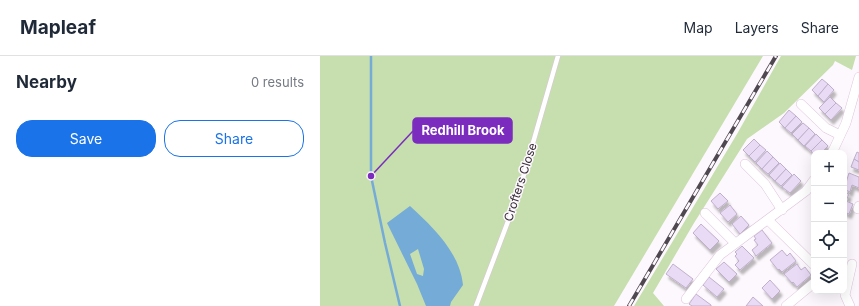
<!DOCTYPE html>
<meta charset="utf-8">
<style>
:root{--surface:#fff;--page:#f2f2f3;--text:#1f2937;--muted:#747a83;--line:#e0e1e3;--accent:#1a73e8}
body{margin:0;font-family:Inter,sans-serif;background:var(--page);color:var(--text)}
.controls{position:absolute;right:12px;bottom:12px;display:grid;overflow:hidden;border-radius:8px;box-shadow:0 4px 16px #0002}
.controls button{width:36px;height:36px;display:grid;place-items:center;padding:0;border:0;border-bottom:1px solid var(--line);background:var(--surface);color:var(--text);font:20px sans-serif}
.list{margin:0;padding:0;list-style:none}
h2{display:flex;justify-content:space-between;align-items:center;height:52px;margin:0;padding:0 16px;font-size:17px}
h2 small{font-size:13px;font-weight:400;color:var(--muted)}
.actions{display:flex;gap:8px;padding:12px 16px}
.actions a{flex:1;padding:9px 0;border:1px solid var(--accent);border-radius:16px;text-align:center;font-size:14px;color:var(--accent)}
.actions .main{background:var(--accent);color:#fff}
.icon{flex:none;width:22px;height:22px;fill:none;stroke:currentColor;stroke-width:2;stroke-linecap:round;stroke-linejoin:round}
.map{position:relative;flex:none;width:539px;height:250px;overflow:hidden}
header{display:flex;align-items:center;gap:24px;box-sizing:border-box;height:56px;padding:0 20px;background:var(--surface);border-bottom:1px solid var(--line)}
header strong{font-size:19px}
nav{display:flex;gap:22px;margin-inline-start:auto;font-size:14px}
main{display:flex}
aside{flex:1;background:var(--surface)}
.map>svg:first-child{display:block}
</style>
<header>
<strong>Mapleaf</strong>
<nav><a>Map</a><a>Layers</a><a>Share</a></nav>
</header>
<main>
<aside>
<h2>Nearby<small>0 results</small></h2>
<ul class="list">
</ul>
<div class="actions"><a class="main">Save</a><a>Share</a></div>
</aside>
<div class="map">
<svg width="539" height="250" viewBox="0 0 539 250">
<defs>
<filter id="shadow"><feDropShadow dx="2.5" dy="4.5" stdDeviation="1" flood-color="#0004"/></filter>
</defs>
<rect width="100%" height="100%" fill="#fdf8fd"/>
<g fill="#c7deaf">
<path d="M0,0H443L294,250H0Z"/>
<path d="M461,0H536L532,14L515,5L513,9L464,57L427,83L374,167L333,237L344,250H314L417,78Z"/>
</g>
<path fill="#75abd7" fill-rule="evenodd" d="M90,150C113,171 140,197 143,229L131,246L130,250H106L97,228L67,167ZM98,193L104,213L103,220L97,218L90,198Z"/>
<g fill="none" stroke-linecap="round" stroke-linejoin="round">
<path stroke="#75abd7" stroke-width="2.5" d="M51,0V120L65,187L80,250"/>
</g>
<g fill="#e9daf5" stroke="#bfb1cb" filter="url(#shadow)">
<path d="M502,23L508,28L498,40L492,34Z"/>
<path d="M508,28L514,34L504,46L498,40Z"/>
<path d="M510,41L516,47L505,58L499,52Z"/>
<path d="M516,47L522,52L511,64L505,58Z"/>
<path d="M469,54L476,60L465,72L459,66Z"/>
<path d="M476,60L482,66L471,77L465,72Z"/>
<path d="M483,67L489,72L478,84L472,78Z"/>
<path d="M489,72L495,78L484,90L478,84Z"/>
<path d="M496,78L502,84L491,95L485,90Z"/>
<path d="M434,83L440,89L429,100L423,94Z"/>
<path d="M502,84L508,90L501,97L494,98L491,95Z"/>
<path d="M440,89L446,94L435,106L429,100Z"/>
<path d="M447,95L453,101L442,113L436,107Z"/>
<path d="M537,96L539,97V106L534,103Z"/>
<path d="M453,101L459,107L448,118L442,113Z"/>
<path d="M534,103L539,106V114L531,111Z"/>
<path d="M460,107L466,113L455,125L449,119Z"/>
<path d="M466,113L472,119L461,130L455,125Z"/>
<path d="M529,117L539,121V132L532,129L530,136L524,133Z"/>
<path d="M474,118L481,125L470,137L462,131Z"/>
<path d="M524,136L529,138L526,145L533,148L529,158L524,156Z"/>
<path d="M400,137L408,145L398,153L391,145Z"/>
<path d="M410,149L417,158L408,166L400,157Z"/>
<path d="M421,160L429,169L420,178L412,168Z"/>
<path d="M381,168L399,185L390,194L373,177Z"/>
<path d="M442,174L452,187L436,200L432,194L438,189L434,184L436,183L434,180Z"/>
<path d="M422,190L434,202L420,214L415,209L419,205L415,200L417,198L415,196Z"/>
<path d="M462,194L467,200L470,197L476,205L462,216L459,213L458,214L450,204Z"/>
<path d="M404,206L417,218L409,226L396,213Z"/>
<path d="M353,208L373,223L366,232L346,218Z"/>
<path d="M477,208L481,214L485,211L491,219L477,231L473,226L472,227L464,218Z"/>
<path d="M389,221L404,233L397,241L383,229Z"/>
<path d="M450,224L460,235L452,243L442,232Z"/>
<path d="M376,238L391,249V250H372L369,248Z"/>
<path d="M433,241L443,250H426Z"/>
</g>
<g fill="none" stroke-linecap="round" stroke-linejoin="round">
<g stroke="#dcc4da" stroke-width="5.5">
<path id="lane" d="M156,250L198,139L238,0"/>
</g>
<g stroke="#dcc4da" stroke-width="10">
<g id="street">
<path d="M481,48L506,72L520,79"/>
<path d="M512,97L526,67L539,21"/>
<path d="M425,108L445,128L462,154"/>
<path d="M538,153L539,150"/>
<path d="M385,157L415,187"/>
<path d="M448,164L494,209"/>
<path d="M366,243L400,199L486,135L494,124"/>
<path d="M466,250L494,227"/>
<path d="M530,250L525,239L532,208"/>
</g>
</g>
<use href="#lane" stroke="#fff" stroke-width="4.5"/>
<use href="#street" stroke="#fff" stroke-width="9"/>
<g stroke="#504850" stroke-width="4">
<path id="rail" d="M309,250L456,0"/>
</g>
<use href="#rail" stroke="#fdf8fd" stroke-width="2.5" stroke-dasharray="8" stroke-linecap="butt"/>
</g>
<g text-anchor="middle" dominant-baseline="central" stroke-width="3" stroke-linejoin="round" paint-order="stroke">
<g font-size="12" fill="#3a3139" stroke="#fdf8fd">
<text transform="translate(200 126) rotate(-72)">Crofters Close</text>
</g>
</g>
<path fill="none" stroke="#7b2cbf" stroke-width="1.5" d="M51 120L93 75"/>
<circle fill="#7b2cbf" stroke="#fdf8fd" stroke-width="1.5" cx="51" cy="120" r="4"/>
<rect fill="#7b2cbf" stroke="#7b2cbf" stroke-width="1.5" x="93" y="62" width="99" height="25" rx="4"/>
<g font-size="13" text-anchor="middle" font-weight="bold" fill="#fff">
<text x="143" y="79">Redhill Brook</text>
</g>
</svg>
<div class="controls">
<button>+</button>
<button>−</button>
<button><svg class="icon" aria-label="locate" viewBox="0 0 24 24"><circle cx="12" cy="12" r="6"/><path d="M12 2v4M12 18v4M2 12h4M18 12h4"/></svg></button>
<button><svg class="icon" aria-label="layers" viewBox="0 0 24 24"><path d="M12 4l9 5-9 5-9-5zM3 14l9 5 9-5"/></svg></button>
</div>
</div>
</main>
